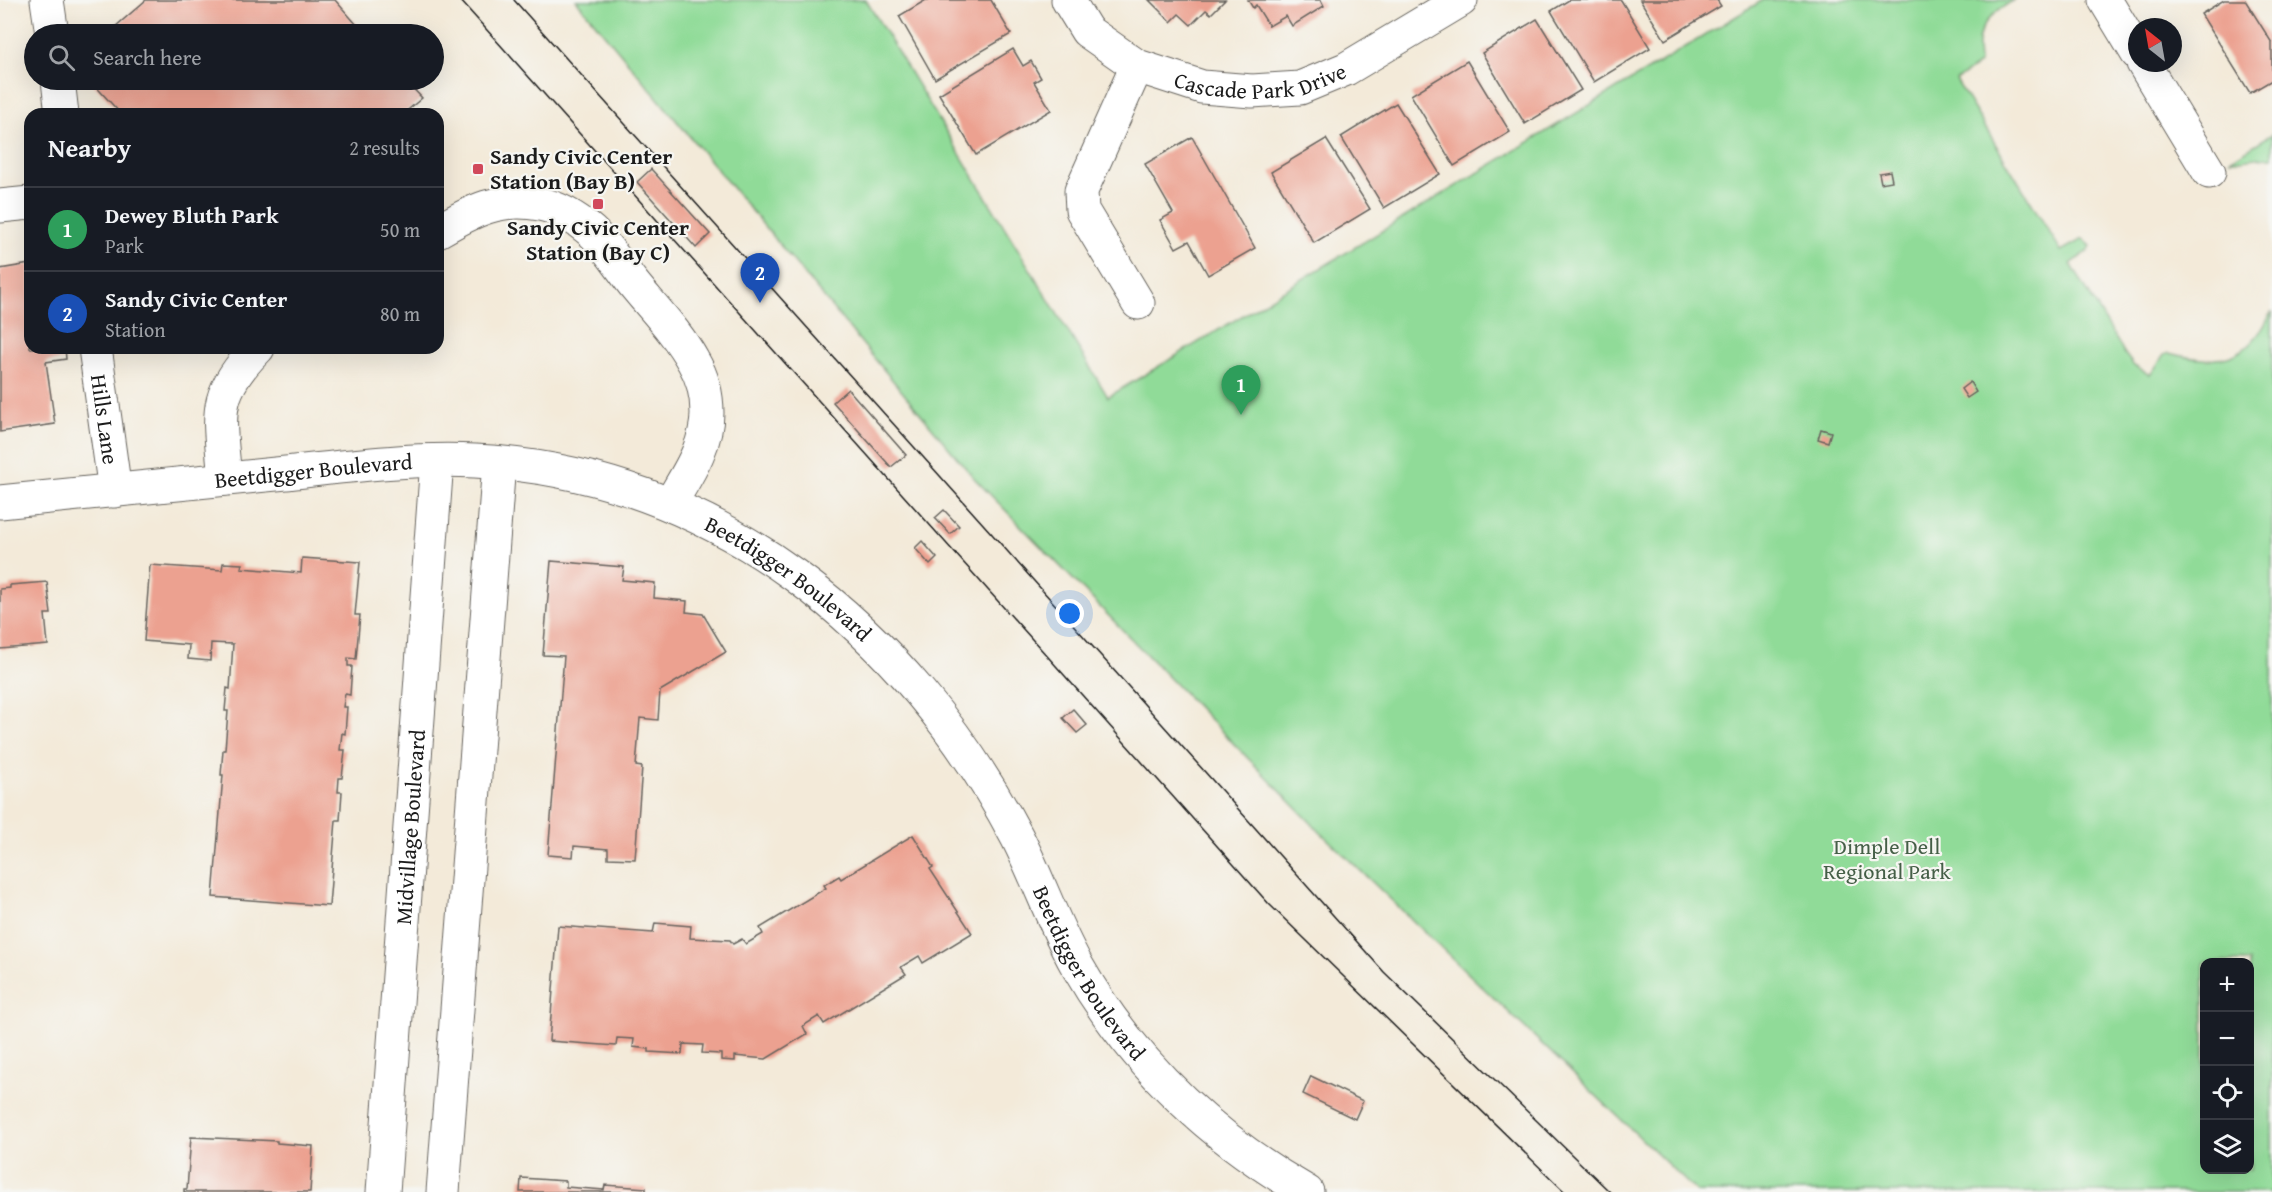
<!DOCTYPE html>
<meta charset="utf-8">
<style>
:root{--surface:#171b24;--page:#242831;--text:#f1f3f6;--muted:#9ea1a6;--line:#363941;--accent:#d1495b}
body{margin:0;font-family:"Gentium Book Plus",serif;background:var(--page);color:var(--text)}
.controls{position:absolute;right:18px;bottom:18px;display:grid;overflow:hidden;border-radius:12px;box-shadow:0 6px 24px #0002}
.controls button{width:54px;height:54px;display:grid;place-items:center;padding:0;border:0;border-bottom:2px solid var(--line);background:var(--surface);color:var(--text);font:30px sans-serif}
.compass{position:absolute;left:2128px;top:18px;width:54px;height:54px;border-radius:50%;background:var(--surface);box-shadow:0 6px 24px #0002;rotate:329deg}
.you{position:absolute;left:1070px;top:614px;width:21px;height:21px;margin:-15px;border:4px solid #fff;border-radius:50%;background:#1a73e8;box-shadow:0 0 0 9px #1a73e833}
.badge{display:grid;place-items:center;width:39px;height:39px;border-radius:50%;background:var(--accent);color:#fff;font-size:20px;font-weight:700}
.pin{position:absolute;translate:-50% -50px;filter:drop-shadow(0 2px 3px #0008)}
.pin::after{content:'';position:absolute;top:32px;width:21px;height:18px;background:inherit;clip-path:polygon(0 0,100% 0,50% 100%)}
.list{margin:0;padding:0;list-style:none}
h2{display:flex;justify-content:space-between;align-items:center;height:78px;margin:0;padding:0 24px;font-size:26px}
h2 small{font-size:20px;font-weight:400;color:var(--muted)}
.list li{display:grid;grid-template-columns:39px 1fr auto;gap:18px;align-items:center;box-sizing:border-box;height:84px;padding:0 24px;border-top:2px solid var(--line)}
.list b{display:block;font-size:22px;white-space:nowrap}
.list p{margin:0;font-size:20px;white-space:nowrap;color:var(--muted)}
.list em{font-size:20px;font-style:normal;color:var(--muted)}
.icon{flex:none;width:33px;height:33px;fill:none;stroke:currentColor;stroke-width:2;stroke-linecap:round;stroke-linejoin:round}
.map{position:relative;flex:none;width:2272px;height:1192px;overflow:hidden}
.search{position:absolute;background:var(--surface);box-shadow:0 6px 24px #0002;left:24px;top:24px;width:420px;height:66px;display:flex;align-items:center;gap:15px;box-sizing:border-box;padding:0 21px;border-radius:33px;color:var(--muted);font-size:22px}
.panel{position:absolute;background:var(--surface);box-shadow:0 6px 24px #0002;left:24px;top:108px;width:420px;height:246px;border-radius:18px}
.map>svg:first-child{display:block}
</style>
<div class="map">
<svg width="2272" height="1192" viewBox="0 0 2272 1192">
<rect width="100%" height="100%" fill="#f6f6f2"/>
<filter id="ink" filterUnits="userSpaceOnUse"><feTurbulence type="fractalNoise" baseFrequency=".0167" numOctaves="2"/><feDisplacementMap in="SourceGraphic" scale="12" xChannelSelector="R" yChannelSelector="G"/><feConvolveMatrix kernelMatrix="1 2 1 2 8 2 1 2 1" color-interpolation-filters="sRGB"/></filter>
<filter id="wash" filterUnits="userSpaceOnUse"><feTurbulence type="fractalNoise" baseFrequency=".008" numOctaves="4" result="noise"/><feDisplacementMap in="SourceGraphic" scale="24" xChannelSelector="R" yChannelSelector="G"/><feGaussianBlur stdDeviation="1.35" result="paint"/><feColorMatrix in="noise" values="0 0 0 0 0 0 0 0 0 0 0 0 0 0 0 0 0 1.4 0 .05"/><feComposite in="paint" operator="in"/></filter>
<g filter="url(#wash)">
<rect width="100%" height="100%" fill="#f3ead9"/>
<g fill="#90db98" stroke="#567c5a" stroke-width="1.5" fill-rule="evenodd">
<path d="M576,0H866L1108,397L1763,0H2014C1997,10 1978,23 1978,45C1978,51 1979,58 1979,64L1956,80L2061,251L2083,239L2091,246L2087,252L2071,264L2125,354L2134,366L2150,375L2164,355L2169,353C2220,366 2248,362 2272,311V1192H1697L1321,833L974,478ZM2204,962H2250V1170H2204Z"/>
<path d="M2272,134V157C2257,157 2245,161 2230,160Z"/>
</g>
<g id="blocks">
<g fill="#eca190">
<path d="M146,0H335L365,34H107Z"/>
<path d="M926,0H991L1011,34L935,79L899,16Z"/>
<path d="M1149,0H1225L1211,14L1206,10L1191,25L1179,14L1171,22Z"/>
<path d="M1248,0H1321L1324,6L1292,26L1286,16L1269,26L1256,5L1253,8Z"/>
<path d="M1569,0H1621L1650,48L1594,82L1551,11Z"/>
<path d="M1640,0H1717L1721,6L1665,40Z"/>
<path d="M2224,0H2245L2272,43V80L2250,93L2201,14Z"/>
<path d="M1537,19L1581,90L1525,124L1482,53Z"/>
<path d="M1013,49L1023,66L1031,61L1041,78L1034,82L1051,110L976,155L939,94Z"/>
<path d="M1467,61L1510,132L1454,166L1411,95Z"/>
<path d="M90,80H405L422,98L403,114H121Z"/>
<path d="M1396,103L1440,174L1384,208L1341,137Z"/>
<path d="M1192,137L1255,248L1208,275L1189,241L1176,248L1160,220L1173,213L1145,164Z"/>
<path d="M1326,139L1370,209L1314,243L1271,172Z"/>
<path d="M651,169L710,234L696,248L637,182Z"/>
<path d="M1890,171L1892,181L1881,183L1879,173Z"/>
<path d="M30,264V348H65L66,359L46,362L55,424L0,432V269Z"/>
<path d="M1970,382L1976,392L1967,398L1961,389Z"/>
<path d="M848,389L906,455L891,467L833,402Z"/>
<path d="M1821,429L1831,432L1828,442L1818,439Z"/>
<path d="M944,510L959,526L950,534L935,518Z"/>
<path d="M922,541L937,558L930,565L915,548Z"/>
<path d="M302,558L360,562L355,615H360L356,659L348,658V666H352L350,695L345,694L343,707H347L345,734L342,733L340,750H345L342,778H339L338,792H342L340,820H336L329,906L213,897L223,775H221L223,750H225L228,711H225L227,688L230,689L233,644L211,643L210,661L188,659L189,645L144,641L150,565L222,570L223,563L242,564L241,568L301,573Z"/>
<path d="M551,561L624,567L622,580L655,583L654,598L687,601L686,612L703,614L726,652L660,691L658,720L640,718L636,766L642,767L635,859L608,858V849L574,846L573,857L548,855L564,656L543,655Z"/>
<path d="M47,582L51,614H45L48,645L0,649V589L10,588V585Z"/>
<path d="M1073,709L1087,725L1077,733L1063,718Z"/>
<path d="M913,835L933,867L930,869L972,933L923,963L919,956L901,967L906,974L824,1024L819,1016L803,1026L807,1034L766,1059L735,1056V1061L721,1060V1054L702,1053L703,1045L683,1044L682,1054L649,1052V1049L633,1047L634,1039L617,1038L616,1046L549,1041L558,926L653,933L655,923L691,926L690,938L730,940L733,944L742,939L746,944L763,934L760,928L826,888L824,885L839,876L841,879Z"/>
<path d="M1311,1076L1363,1101L1355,1119L1303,1094Z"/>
<path d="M191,1137L277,1141V1143L313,1146L310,1192H184V1189H187Z"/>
<path d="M521,1178L566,1181V1187L604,1190L605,1185L646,1188V1192H520Z"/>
</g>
</g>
</g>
<g filter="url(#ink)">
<use href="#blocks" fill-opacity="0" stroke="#67645e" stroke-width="1.5"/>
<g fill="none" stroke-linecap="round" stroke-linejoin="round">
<g stroke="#67645e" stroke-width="35">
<g id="minor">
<path d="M47,0L52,34"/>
<path id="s1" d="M1068,0L1087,31L1137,66L1202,87L1252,91L1300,88L1346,69L1461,0"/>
<path d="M2105,0L2137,53"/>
<path d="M2143,63L2209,172"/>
<path d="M1137,66L1081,191L1082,210L1138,303"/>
<path d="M58,80L62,114"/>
<path d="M0,206L30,203"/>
<path d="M438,231C472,211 500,196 540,204C560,208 577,219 592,232C607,246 619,265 632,282C652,307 677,332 693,361C702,376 707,395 707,413C707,447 686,476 670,504"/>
<path id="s2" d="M95,348L115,491"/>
<path d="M225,479C220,417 210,396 258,348"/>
<path id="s3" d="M0,502C96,493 191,482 286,473C349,466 412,458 475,461C715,472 908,630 1017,837C1038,878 1053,923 1076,964C1131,1061 1210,1137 1307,1192"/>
<path id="s4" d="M383,1192L437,461"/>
<path d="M443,1192L499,463"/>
</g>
</g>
<use href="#minor" stroke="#fff" stroke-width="33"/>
<g stroke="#1c1c1c" stroke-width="1.5">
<path d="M460,0L1269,904L1565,1192"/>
<path d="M514,0L1384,972L1610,1192"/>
</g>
</g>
</g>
<g fill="#d1495b" stroke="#f6f6f2" stroke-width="2">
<rect x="472" y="163" width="12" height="12" rx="3"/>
<rect x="592" y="198" width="12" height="12" rx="3"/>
</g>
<g text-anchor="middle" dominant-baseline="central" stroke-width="4.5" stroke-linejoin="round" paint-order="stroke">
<g font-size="22" fill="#1c1c1c" stroke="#f6f6f2">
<text stroke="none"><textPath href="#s1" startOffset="225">Cascade Park Drive</textPath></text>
<text stroke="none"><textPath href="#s2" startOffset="72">Hills Lane</textPath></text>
<text stroke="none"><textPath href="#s3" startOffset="315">Beetdigger Boulevard</textPath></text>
<text stroke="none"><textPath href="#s3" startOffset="818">Beetdigger Boulevard</textPath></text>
<text stroke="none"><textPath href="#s4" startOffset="366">Midvillage Boulevard</textPath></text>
<text stroke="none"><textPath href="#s3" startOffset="1322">Beetdigger Boulevard</textPath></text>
</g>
<g font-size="22" font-weight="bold" fill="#1c1c1c" stroke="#f6f6f2" text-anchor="start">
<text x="490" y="156">Sandy Civic Center<tspan x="490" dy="25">Station (Bay B)</tspan></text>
<text x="598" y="227" text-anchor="middle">Sandy Civic Center<tspan x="598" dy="25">Station (Bay C)</tspan></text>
</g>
<g font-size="22" fill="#455f47" stroke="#f6f6f2">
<text x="1887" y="846">Dimple Dell<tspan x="1887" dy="25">Regional Park</tspan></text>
</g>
</g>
</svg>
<div class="controls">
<button>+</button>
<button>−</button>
<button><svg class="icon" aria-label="locate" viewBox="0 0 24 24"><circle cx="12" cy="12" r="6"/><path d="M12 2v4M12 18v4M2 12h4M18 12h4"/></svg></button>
<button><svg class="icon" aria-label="layers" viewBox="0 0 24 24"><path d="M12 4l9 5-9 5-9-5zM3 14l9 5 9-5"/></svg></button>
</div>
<svg class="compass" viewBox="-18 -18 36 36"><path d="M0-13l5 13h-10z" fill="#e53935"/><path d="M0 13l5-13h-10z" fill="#9ea1a6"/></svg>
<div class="you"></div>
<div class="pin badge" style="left:1241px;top:415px;background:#2e9e5b">1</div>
<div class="pin badge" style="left:760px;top:303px;background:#1a4fb4">2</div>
<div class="search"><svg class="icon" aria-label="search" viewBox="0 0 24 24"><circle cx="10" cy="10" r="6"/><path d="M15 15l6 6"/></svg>Search here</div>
<section class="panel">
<h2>Nearby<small>2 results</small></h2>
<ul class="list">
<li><span class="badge" style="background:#2e9e5b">1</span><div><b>Dewey Bluth Park</b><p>Park</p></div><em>50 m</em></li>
<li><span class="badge" style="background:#1a4fb4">2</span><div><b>Sandy Civic Center</b><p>Station</p></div><em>80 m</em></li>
</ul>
</section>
</div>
